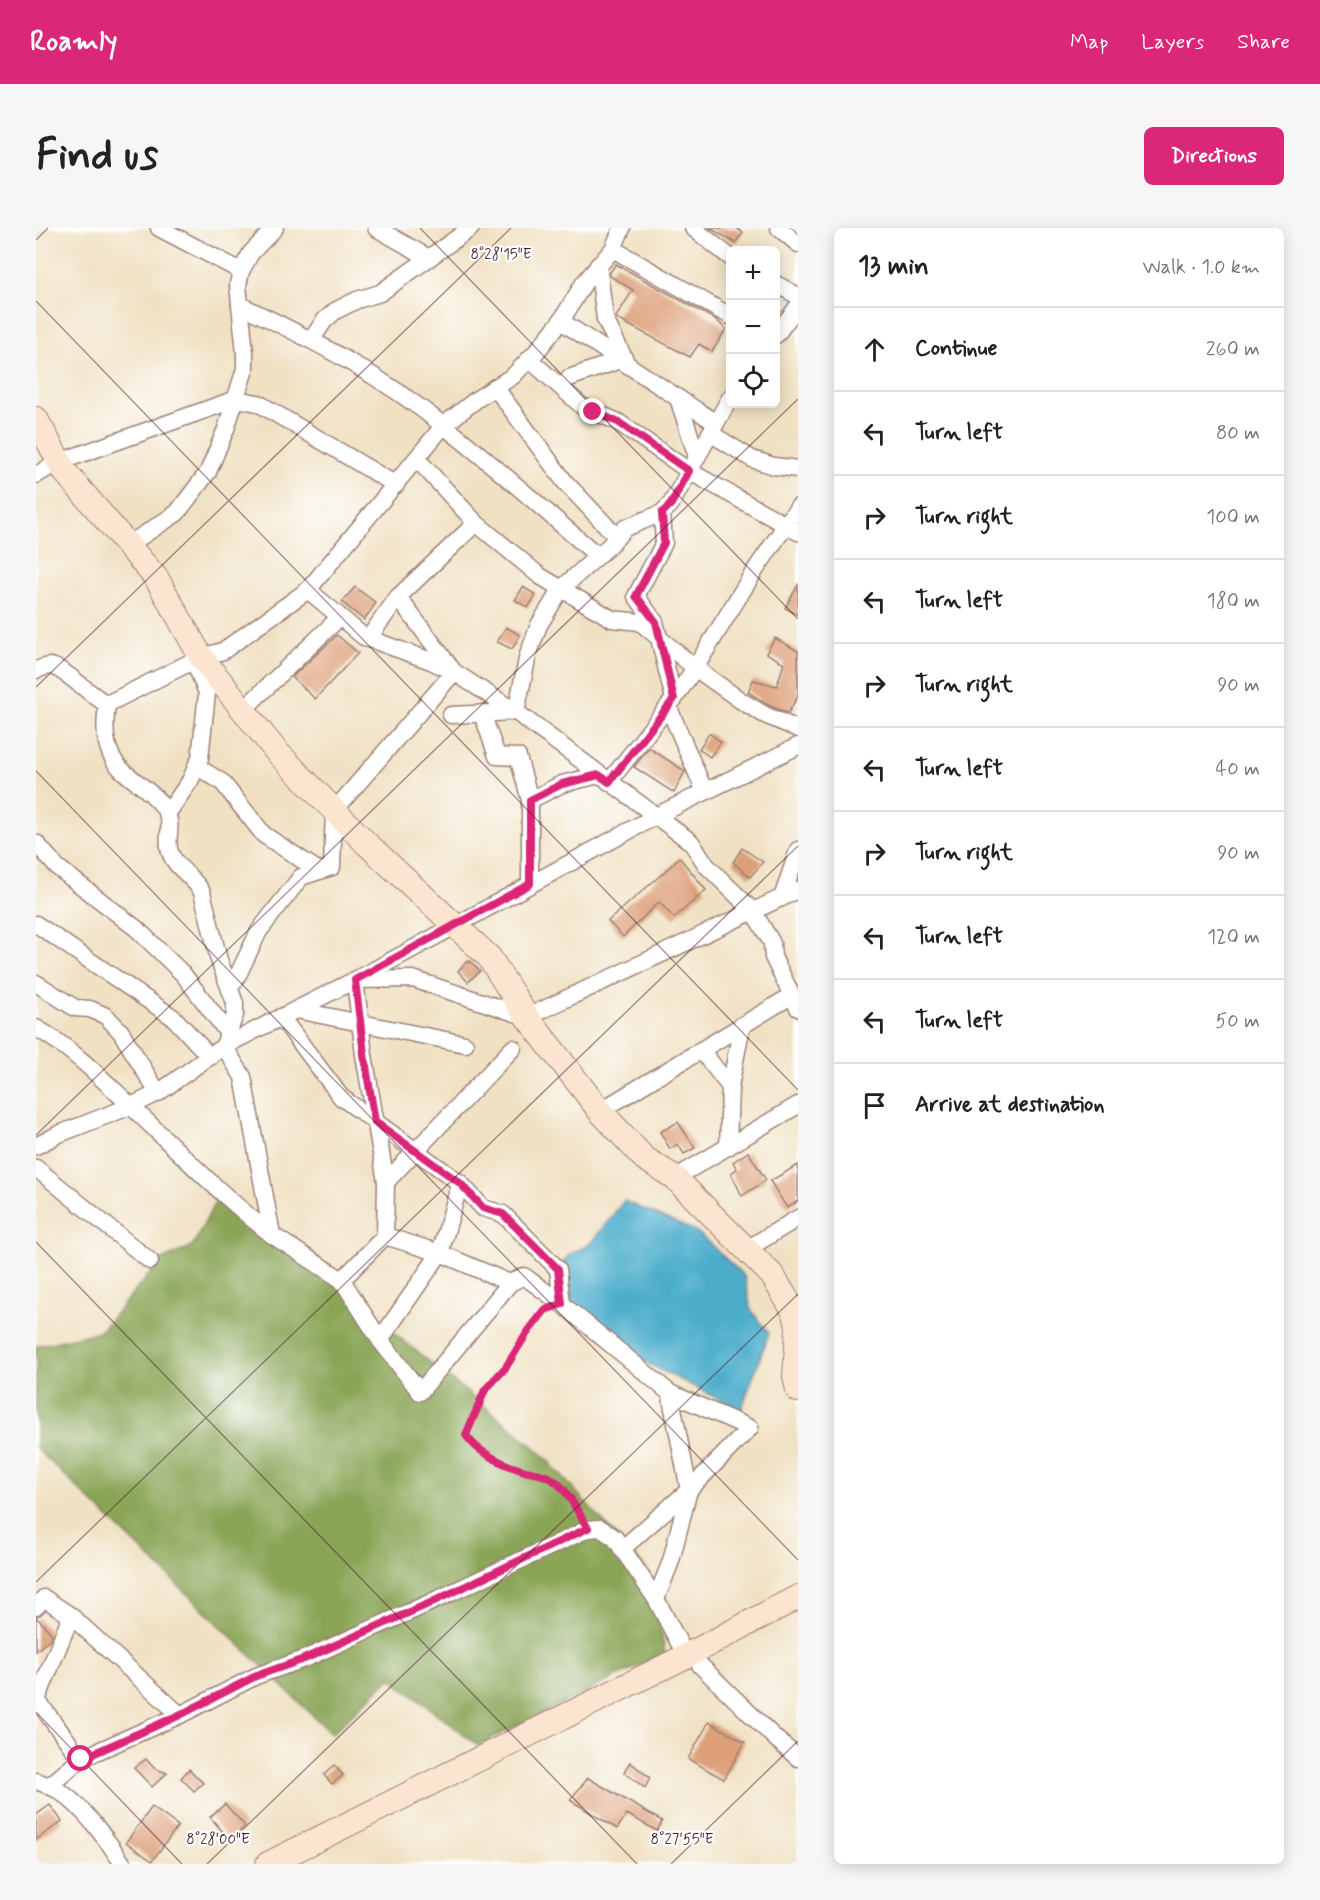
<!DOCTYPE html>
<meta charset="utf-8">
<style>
:root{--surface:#fff;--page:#f6f6f6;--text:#222;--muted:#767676;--line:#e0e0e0;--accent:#db2777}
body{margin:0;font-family:Mynerve,sans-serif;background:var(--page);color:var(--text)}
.controls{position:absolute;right:18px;top:18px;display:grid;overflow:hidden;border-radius:9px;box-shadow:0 3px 15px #0003}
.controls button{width:54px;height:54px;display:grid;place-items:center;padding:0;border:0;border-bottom:2px solid var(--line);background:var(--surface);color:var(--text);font:30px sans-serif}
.stop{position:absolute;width:18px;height:18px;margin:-14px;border:4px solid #db2777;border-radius:50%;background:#fff}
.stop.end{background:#db2777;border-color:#fff;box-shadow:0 2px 6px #0008}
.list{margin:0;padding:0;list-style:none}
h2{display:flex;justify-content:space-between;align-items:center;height:78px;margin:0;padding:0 24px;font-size:26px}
h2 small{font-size:20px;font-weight:400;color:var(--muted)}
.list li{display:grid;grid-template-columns:39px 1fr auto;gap:18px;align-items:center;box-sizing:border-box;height:84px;padding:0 24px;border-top:2px solid var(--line)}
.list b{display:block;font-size:22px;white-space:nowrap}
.list em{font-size:20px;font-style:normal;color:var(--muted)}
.icon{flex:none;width:33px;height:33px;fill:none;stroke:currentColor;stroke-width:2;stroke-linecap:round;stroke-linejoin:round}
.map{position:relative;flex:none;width:762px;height:1636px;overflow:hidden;border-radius:9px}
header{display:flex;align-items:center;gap:36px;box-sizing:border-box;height:84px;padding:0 30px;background:var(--accent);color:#fff}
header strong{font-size:28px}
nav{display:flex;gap:33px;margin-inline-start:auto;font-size:21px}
.intro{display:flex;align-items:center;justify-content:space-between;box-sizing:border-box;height:144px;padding:0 36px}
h1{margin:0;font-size:42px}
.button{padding:15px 27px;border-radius:9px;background:var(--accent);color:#fff;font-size:21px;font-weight:700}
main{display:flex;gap:36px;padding:0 36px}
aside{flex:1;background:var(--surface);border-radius:9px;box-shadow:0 3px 15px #0003}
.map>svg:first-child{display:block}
</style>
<header>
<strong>Roamly</strong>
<nav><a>Map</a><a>Layers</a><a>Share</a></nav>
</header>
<div class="intro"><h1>Find us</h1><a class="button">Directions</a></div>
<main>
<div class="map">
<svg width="762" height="1636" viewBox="0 0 762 1636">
<rect width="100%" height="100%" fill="#fff"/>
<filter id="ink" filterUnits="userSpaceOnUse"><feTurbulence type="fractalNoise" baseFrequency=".0167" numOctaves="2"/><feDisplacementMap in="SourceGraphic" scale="12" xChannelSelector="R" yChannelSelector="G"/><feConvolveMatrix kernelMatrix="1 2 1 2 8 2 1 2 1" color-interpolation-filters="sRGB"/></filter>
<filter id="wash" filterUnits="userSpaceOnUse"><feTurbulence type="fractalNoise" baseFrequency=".008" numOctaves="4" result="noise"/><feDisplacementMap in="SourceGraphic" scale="24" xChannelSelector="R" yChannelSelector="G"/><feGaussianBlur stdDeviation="1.35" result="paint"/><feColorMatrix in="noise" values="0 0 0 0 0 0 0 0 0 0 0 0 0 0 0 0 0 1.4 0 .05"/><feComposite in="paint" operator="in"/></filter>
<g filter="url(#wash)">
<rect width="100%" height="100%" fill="#f0e1c3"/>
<path fill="#8aa557" stroke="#6a6241" stroke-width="1.5" d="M184,964L502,1222L615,1346L629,1425L442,1517L354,1450L296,1506L0,1220V1118L63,1104L126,1032L157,1018Z"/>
<path fill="#4daecc" stroke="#4c667c" stroke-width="1.5" d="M588,973L661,1004L708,1048L715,1082L733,1105L705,1182L577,1118L542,1090L522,1041L533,1027L554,1016Z"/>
<g id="blocks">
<g fill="#dd9f78">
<path d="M674,0H700L707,5L699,15Z"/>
<path d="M580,36L680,92L690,101L676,124L663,116L654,129L581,91L580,89L597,62L574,48V44Z"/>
<path d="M762,357V387L749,380Z"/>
<path d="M319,359L340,375L328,392L306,374Z"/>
<path d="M487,359L500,367L492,380L479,372Z"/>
<path d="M470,399L484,407L476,421L461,414Z"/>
<path d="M301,407L322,425L279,471L256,449Z"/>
<path d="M739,410L762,423V468L752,485L734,478L712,464L717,452L741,458L748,435L730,425Z"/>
<path d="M673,505L685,514L674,529L663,521Z"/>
<path d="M613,520L649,543L638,565L598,539Z"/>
<path d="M706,620L727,634L714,649L697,634Z"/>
<path d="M643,629L670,662L638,690L623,674L587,709L572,693L634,639Z"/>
<path d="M431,733L432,735L434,733L444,743L432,754L422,743Z"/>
<path d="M642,894L659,920L648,926L642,916L634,921L624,904Z"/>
<path d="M712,924L730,952L706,968L695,945L701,941L697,934Z"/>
<path d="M762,937V973L751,980L734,953Z"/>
<path d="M0,1389L16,1406L14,1411L0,1423Z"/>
<path d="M673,1494L709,1514L688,1551L652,1531Z"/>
<path d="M110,1531L118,1540L131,1545L116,1559L98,1540Z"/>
<path d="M594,1534L614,1550L609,1560L588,1544Z"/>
<path d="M298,1537L307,1547L296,1556L288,1547Z"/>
<path d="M153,1541L167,1555L158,1563L145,1550Z"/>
<path d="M552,1550L626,1593L621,1603L591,1586L581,1601L534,1572Z"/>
<path d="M189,1576L209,1598L194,1612L174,1589Z"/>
<path d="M14,1577L26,1593L0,1612V1587Z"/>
<path d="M116,1579L142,1598L116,1633L90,1614Z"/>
</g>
</g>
</g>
<g filter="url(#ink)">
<use href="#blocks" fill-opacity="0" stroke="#9d8077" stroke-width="1.5"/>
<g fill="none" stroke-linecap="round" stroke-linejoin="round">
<g stroke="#9d8077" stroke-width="19">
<g id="street">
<path d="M123,0L205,43"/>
<path d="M340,0L393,30"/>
<path d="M657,0L694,29"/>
<path d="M743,0L762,16"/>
<path d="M577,21L694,88"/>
<path d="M562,37L569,91L591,136"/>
<path d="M740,56L762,68"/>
<path d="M204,77C276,111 346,148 408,198C461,239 511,285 562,328"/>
<path d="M525,93L680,195"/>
<path d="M740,107L762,78"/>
<path d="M276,111L288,93L299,83L321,72L344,65L435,0"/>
<path d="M493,131L546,178L582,194L653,243L762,304"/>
<path d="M533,150L584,132"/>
<path d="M459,159L529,254L581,309"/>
<path d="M642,170L661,229"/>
<path d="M674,205L716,231L738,238L762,241"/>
<path d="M381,231L440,295L504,348L576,391L604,394L659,440L704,472L729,487L762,501"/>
<path d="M0,247L23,234L200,171L222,175L360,257"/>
<path d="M626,285L628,315L600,368L619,394L638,471"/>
<path d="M92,317L141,285L172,244L190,201L209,141V125L202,57L205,43L215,25L239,0"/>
<path d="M272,362L328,409L395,433L418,444L480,484L655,614L671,638L717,683L736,715L737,729L762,780"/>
<path d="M332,411L362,369L440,295"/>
<path d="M0,442C4,441 10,438 14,438C27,439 56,469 71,476L165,429L187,423L272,362L408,197L441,171L477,148L501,123L525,93L548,55L577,21L586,0"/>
<path d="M71,476C68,499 67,524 86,542C101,556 119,565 130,583C138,599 129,611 134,624C139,640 158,649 166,664L183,732L199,775V787L192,805"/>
<path d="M632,478L669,564"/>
<path d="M207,482L304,389"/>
<path d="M446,485L461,528L482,529L494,572"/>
<path d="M415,487L480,484L492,427L503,397L525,361L572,319L589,300L626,285L635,276L694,170"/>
<path d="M160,538L186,554L228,607L283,643"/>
<path d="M573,554L638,471L659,440L716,347L762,279"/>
<path d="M131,586L154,553L164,530L171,465L158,433"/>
<path d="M0,615L21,639L101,701L147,746L192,805L188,818L207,849L236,1007C186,968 142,923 96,879C66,851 36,820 0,800"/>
<path d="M494,656V572L526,556L563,547"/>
<path d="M746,670L762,622"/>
<path d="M0,696L138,790L174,829"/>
<path d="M199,753L223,703L265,649L296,639L298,583L418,444L362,369"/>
<path d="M0,755L39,780L54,781L70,788L85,804L122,865"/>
<path d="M260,782L429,816"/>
<path d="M245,789L305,869L424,955L404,1025L344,1112"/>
<path d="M665,822L694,859L692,919"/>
<path d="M694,859L706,797"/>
<path d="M564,883L755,768"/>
<path d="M0,918L23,906L95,878L122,865L188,818L327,748L620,588L762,518"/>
<path d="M0,940L114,1033"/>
<path d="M639,950L762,877"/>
<path d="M350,954L477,820"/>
<path d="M236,1007L306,1052L344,1112L384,1164L474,1055L488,1048L526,1076L522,1041L467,986L447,980L424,955"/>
<path d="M349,1008L404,1025L474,1055"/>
<path d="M711,1021L762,990"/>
<path d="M306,1052L349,1008L350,954L328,827L319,752L377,751L491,789L762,662"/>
<path d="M526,1076L634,1165L714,1200L653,1262L635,1333L620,1371"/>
<path d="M586,1321L653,1262L634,1165"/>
<path d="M0,1379L8,1370L35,1388"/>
<path d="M664,1437L740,1511L762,1530"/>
<path d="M45,1531L1,1472L35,1388L144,1487"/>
<path d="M0,1553C9,1556 18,1559 26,1565C47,1579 73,1614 87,1636"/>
<path d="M13,1558L45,1531L62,1523L144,1487L220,1448L268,1431L391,1376L552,1301L564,1300L579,1310L620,1371L650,1428"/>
</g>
</g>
<g stroke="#9d8077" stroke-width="26">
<g id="secondary">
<path d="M0,191L29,244L121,351L165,429L240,523L331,616L453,729L491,789L564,883L608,930L639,950L736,1047L759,1085L762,1099"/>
<path d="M762,1102L759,1148L762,1162"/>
<path d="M232,1636L650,1428L762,1369"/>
</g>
</g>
<path stroke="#9d8077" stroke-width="2" stroke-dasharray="1.5 4.5" stroke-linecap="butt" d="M509,1082L491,1105L470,1139L449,1162L430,1207L442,1221L456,1229L480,1241L515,1250L527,1261L543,1287"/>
<use href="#street" stroke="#fff" stroke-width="16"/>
<use href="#secondary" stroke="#fce5d0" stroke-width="24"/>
</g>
</g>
<g fill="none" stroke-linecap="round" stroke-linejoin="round" filter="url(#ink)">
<path stroke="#db2777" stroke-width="8" d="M45,1531L144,1487L220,1448L268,1431L392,1376L552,1300C542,1285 532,1261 516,1251C509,1246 497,1245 489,1243C470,1238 440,1224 430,1207L449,1162L470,1139L491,1105L509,1082L526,1076L522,1041L467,986L447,980L424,955L339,894L328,826L319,752L494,656V572L526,556L563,547L573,554L638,471L620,394L600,368L628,315L626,285L635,276L653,243L582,194L557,184"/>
</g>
<path fill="none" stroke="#4a1f2b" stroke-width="1.5" stroke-opacity="0.45" d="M384,0L762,391M0,12L12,0M0,73L762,862M0,459L475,0M0,543L762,1332M0,907L762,171M0,1014L601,1636M0,1354L762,618M0,1484L146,1636M171,1636L762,1066M635,1636L762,1513"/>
<g font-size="15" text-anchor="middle" fill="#4a1f2b" stroke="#fff" stroke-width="4.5" stroke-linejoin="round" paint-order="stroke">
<text x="465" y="31">8°28'15"E</text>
<text x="182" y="1616">8°28'00"E</text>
<text x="646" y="1616">8°27'55"E</text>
</g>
</svg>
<div class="controls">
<button>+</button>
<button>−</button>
<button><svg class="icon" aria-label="locate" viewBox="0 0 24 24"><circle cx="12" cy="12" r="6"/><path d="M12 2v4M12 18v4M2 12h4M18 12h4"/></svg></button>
</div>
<div class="stop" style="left:45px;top:1531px"></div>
<div class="stop end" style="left:557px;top:184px"></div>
</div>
<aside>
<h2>13 min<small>Walk · 1.0 km</small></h2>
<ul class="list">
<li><svg class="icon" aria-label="ahead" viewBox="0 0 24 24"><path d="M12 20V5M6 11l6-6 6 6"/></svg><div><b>Continue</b></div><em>260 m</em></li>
<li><svg class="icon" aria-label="left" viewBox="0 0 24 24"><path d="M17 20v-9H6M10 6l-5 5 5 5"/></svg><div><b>Turn left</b></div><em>80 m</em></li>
<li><svg class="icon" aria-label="right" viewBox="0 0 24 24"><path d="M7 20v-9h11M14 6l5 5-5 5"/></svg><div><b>Turn right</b></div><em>100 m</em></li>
<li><svg class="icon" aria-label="left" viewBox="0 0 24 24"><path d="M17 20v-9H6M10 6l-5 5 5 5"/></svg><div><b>Turn left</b></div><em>180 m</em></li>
<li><svg class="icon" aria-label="right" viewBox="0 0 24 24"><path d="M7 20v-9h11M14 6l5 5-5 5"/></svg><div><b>Turn right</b></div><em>90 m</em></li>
<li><svg class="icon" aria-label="left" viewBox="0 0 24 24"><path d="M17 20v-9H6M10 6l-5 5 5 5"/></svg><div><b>Turn left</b></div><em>40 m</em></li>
<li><svg class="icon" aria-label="right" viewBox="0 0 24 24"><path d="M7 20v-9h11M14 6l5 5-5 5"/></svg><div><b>Turn right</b></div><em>90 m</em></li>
<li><svg class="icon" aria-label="left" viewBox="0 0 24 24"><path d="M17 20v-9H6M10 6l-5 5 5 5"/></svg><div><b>Turn left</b></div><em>120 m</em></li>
<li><svg class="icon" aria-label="left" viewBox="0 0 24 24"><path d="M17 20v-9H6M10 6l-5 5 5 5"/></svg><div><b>Turn left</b></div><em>50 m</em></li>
<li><svg class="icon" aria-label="arrive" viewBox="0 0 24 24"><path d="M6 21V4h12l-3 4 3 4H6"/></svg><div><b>Arrive at destination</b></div></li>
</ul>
</aside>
</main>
